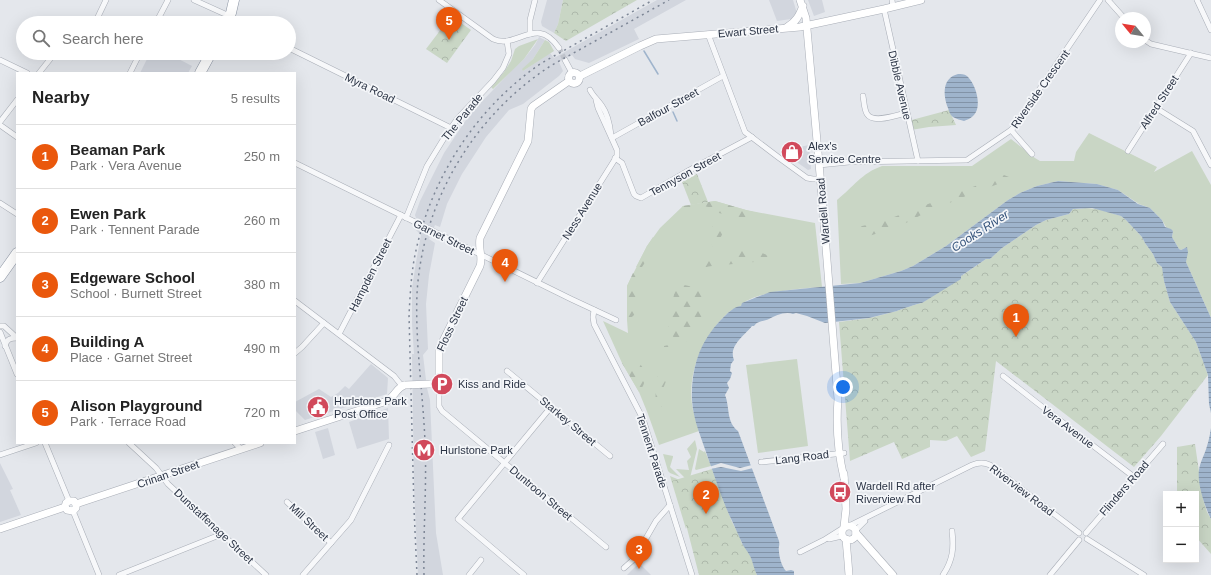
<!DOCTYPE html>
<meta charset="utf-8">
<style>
:root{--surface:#fff;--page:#f2f2f2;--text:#222;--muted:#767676;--line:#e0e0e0;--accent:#ea580c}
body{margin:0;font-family:Helvetica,sans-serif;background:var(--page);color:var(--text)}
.controls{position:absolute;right:12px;bottom:12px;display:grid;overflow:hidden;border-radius:0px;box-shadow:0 4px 16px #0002}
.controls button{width:36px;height:36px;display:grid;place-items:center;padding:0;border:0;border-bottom:1px solid var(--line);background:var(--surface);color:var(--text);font:20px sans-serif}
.compass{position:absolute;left:1115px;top:12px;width:36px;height:36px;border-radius:50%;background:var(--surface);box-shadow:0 4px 16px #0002;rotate:300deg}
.you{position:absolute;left:843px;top:387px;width:14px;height:14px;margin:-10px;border:3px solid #fff;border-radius:50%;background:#1a73e8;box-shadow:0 0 0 6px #1a73e833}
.badge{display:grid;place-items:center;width:26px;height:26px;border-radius:50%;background:var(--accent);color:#fff;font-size:13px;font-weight:700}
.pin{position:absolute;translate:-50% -33px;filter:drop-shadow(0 1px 2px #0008)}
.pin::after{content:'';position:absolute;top:21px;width:14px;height:12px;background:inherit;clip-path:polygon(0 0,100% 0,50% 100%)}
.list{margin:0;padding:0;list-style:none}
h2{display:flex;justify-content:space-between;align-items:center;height:52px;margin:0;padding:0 16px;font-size:17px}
h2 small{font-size:13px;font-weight:400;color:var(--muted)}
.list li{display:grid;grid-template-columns:26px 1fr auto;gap:12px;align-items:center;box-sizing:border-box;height:64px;padding:0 16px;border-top:1px solid var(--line)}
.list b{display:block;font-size:15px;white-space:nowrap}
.list p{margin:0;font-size:13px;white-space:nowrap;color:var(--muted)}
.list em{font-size:13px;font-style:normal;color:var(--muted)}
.icon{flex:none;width:22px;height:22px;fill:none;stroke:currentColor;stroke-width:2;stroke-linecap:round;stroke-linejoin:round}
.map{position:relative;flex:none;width:1211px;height:575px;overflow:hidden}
.search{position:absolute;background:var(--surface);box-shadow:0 4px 16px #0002;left:16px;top:16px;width:280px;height:44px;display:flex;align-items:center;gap:10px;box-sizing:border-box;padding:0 14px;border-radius:22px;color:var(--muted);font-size:15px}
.panel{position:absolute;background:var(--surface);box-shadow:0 4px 16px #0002;left:16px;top:72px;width:280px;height:372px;border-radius:0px}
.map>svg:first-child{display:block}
</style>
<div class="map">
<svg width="1211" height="575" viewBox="0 0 1211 575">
<defs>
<pattern id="forest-firs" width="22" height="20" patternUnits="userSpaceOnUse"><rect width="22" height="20" fill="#c9d6c5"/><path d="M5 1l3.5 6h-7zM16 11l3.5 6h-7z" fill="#adb8ab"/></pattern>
<pattern id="park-crowns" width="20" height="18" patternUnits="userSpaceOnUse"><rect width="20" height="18" fill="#c9d6c5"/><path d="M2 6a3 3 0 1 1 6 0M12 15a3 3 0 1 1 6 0" fill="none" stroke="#adb8ab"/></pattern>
<pattern id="water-rules" width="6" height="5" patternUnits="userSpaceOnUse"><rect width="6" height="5" fill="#9fb4cc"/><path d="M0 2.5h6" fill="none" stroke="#8293a7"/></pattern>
</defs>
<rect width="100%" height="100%" fill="#e4e7ec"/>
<g fill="#d2d6de">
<path d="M547,0H563L558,24L554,33L542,26L541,22Z"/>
<path d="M657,0H686L634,29L639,39L589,63L575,59L572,55L559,62L563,71L559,76L523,104L509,110L486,137L462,174L447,204L440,227L435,225L429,239L435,243L429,275L426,304L428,349L423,355L427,388L430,400L436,533L443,575H418L414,487L412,354H414L412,325V288L416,262L421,235L415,229L419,219L416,218L415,215L420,201L444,153L470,114L513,69L524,59L535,45L539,37L545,40L533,59L523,69V71L550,53L554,58Z"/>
<path d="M769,0H793L796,10V13L794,16L791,19L777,21Z"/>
<path d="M808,0H822L825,12L814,16Z"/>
<path d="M150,53H167L192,66L188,73H140Z"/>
<path d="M809,145L811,169L808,170L781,151Z"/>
<path d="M371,364L388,378L387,394L305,420L295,410V402L319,389L331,397L338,393L345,386L349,389Z"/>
<path d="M388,408L389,439L357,449L349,422Z"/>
<path d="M328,428L335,455L323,459L315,432Z"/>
<path d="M0,463L13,489L10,490L21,515L0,522Z"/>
<path d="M639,563L651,575H627Z"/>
</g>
<g fill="#c9d6c5">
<path d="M538,39L524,59L493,89L491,87L504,72L511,61L515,49L519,46Z"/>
<path d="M545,40L549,42L554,51L523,71L522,69L533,59Z"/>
<path d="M1089,133L1157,167L1154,172L1192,151L1211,185V318L1186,262L1187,247L1181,250L1179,249L1172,237L1173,231L1166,227L1162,220L1150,208L1139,204L1118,190L1097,184L1058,181L1037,186L1020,193L1008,200L946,246L913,266L901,271L860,283L841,284L837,200C853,187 862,173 882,166H972L1011,139L1035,158L1040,161H1074L1076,152Z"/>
<path d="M715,201L746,210L815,223L822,287C806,288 749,292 741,306C730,309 722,318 715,327C697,350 687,381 693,410C695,417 697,424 699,431L659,445L648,414L639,392L622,363L603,321L628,333L627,320V286L647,246L660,228L683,206Z"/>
<path d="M797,359L808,446L758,453L746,365Z"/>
<path d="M695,440L697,449L690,478H685L676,469L689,470L687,461L691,457L687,449Z"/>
<path d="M699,449L704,452L705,451L711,466L696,470L695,469Z"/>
<path d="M663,454L673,456V457L670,467L680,477L670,473L668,471Z"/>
<path d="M670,476L682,481L692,508L686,529Z"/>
</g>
<g fill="url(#forest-firs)">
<path d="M1004,175L1009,177V179L1006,181L958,199L943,206L936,207L908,222L889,230L865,237L858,235V229L862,226L881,222Z"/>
<path d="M715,201L746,210L758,213L748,218L743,219L719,213L712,208L704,206H699L689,211L682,207L683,206Z"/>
<path d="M716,224L721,225C726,234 720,235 719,242C718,245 720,249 719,252C709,247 707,234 713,225Z"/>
<path d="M653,237L657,240L650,249L646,261L642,267H636L647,246Z"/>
<path d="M750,248L772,257H785L787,259L784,261C759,260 737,264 712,266C707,266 703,269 697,269L696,266L698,263L704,262L707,255C712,255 713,257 718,258C722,259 731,257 735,255L734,253L731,251L733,249L741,250Z"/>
<path d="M633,273L639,274L641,278C639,284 637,290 636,296C633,309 642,312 627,320V286Z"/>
<path d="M682,285C691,285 701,291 708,297L704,307V312C699,322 685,348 675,351C672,351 668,350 665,350L664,348V346L673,344L675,341V338L668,333V322L675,290L677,286Z"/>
<path d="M631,359C647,364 649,380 639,392L622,363Z"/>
<path d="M660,369L667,371L669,375L667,379L662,391V409L657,411L655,409C656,399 655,376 660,369Z"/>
</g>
<g fill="url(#park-crowns)">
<path d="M563,0H637L566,41L554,33L558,24Z"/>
<path d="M451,16L471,30L447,63L426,49Z"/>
<path d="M949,110L956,125L929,127L911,130L908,121Z"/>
<path d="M697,174L708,202L691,205L682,182Z"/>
<path d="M1085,208L1098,209L1121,216L1126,220L1142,237L1145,243L1153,254L1157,263L1162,267L1163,270L1164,281L1170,302L1196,342L1208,375L1161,436L1134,467L996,361L985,451L971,457L957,436L946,441L930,440V447L902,459L894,442L850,461L839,322L870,318L897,311C899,310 919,303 922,303L986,259H990L1002,248L1036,225L1046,220L1069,214L1073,209H1080Z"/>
<path d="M1195,444L1203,499L1207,512L1211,519V554L1196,537V494H1177V447Z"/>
<path d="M712,469L732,522L739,535L742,544L745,546L751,557L757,575H699L680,501L672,481Z"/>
</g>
<g fill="url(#water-rules)">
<path d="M958,74C961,74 964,74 967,76C976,84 983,108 973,116C971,118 967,120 964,121C961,120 956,119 953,117C950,115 949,111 948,108C943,95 942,78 958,74Z"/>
<path d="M1058,181L1097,184L1118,190L1138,204L1150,208L1162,220L1165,227L1171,229L1173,231L1172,237L1179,249L1181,250L1187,247L1188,252L1186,262L1211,318V413L1209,404L1208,375L1196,342L1170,302L1164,281L1162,267L1157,263L1153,254L1145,243L1142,237L1126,220L1121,216L1092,208L1073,209L1069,214L1046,220L1036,225L1002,248L990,259H986L961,276V279L922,303C919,303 899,310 897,311L869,318L825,323L807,316L796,313L793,314C785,311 775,316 769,319C763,322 758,320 754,326H752C745,335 728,346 734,360L731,364L730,371L732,373L730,379L727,383L729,388L725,395C730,407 726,422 738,431L779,541C780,546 778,547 779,551C779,557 782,567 786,571L791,570L794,571V575H757C754,569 753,563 751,558C749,553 743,546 742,543C739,536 736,530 733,523C723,503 716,480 708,458C702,439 693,420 692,400C691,374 697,349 713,329C719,322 732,306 741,306L742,303L770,292L860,283L901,271L913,266L946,246L1008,200L1020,193L1037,186Z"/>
<path d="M1211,428V519C1205,507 1197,484 1199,470C1200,462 1205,454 1207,446C1209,440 1210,434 1211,428Z"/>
</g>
<path fill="#e4e7ec" d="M721,463L740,468L752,465L753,468L741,471L721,467L710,469L709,467Z"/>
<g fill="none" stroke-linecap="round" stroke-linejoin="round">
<g stroke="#9fb4cc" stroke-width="1.5">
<path d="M644,51L658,74"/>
<path d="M673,112L677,121"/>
</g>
<path stroke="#bfc3cb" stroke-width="5" stroke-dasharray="5 2.5" stroke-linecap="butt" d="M559,48L565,60"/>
<g stroke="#a9aeb7" stroke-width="6">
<g id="street">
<path d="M194,0L225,14"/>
<path d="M439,0L493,39C518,50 536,14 559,48"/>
<path d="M892,0L893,7"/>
<path d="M1108,0L1124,18"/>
<path d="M1197,0L1211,30"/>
<path d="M884,9L918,161"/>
<path d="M228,19L237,23"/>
<path d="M95,23L106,0"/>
<path d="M156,23L168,0"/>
<path d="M530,34V20L535,0"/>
<path d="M708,34L745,132L778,157L807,178L813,179H820"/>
<path d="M1145,40L1151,44L1211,58"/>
<path d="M289,48L451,128"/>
<path d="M0,60L27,73"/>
<path d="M565,60L572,73"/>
<path d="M39,73L55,53"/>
<path d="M130,73L140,53"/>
<path d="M590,90C593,96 598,100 602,106C607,113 610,126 611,135"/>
<path d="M863,96C864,101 864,109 867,114C873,124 897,115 906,113"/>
<path d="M1156,108L1193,131L1211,165"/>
<path d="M0,122L17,100"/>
<path d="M0,125L17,137"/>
<path d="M1011,130L1032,154"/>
<path d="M612,138L723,76"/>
<path d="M1128,151L1191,53"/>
<path d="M615,158L622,163L634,194L636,196L641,198L686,172L752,137"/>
<path d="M295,163L415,222"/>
<path d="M819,165L849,162L967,160L1011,130L1014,127L1100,0"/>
<path d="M0,203L17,214"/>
<path d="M406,218L427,166L446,135L458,118L493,81L503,68L509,54L507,41"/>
<path d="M435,232L571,299L616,320"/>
<path d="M537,283L617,156V150L598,108L596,100"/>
<path d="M295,301L394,376L402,386"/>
<path d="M594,310L593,317L594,324L643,419L692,575"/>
<path d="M0,326H4L17,338"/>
<path d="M0,332L17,374"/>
<path d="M339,334L401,215"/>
<path d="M5,346C7,339 10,338 17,338"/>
<path d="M295,353L302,347L324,323"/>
<path d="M507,371L610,456"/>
<path d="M1003,376L1036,402L1134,477"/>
<path d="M439,384V406L442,411L606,547"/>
<path d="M45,443L69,501"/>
<path d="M129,443L156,468L168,484L266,575"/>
<path d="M235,443L241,449"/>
<path d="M0,455L36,443"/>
<path d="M761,462L844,453"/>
<path d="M287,502L331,543"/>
<path d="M73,511L99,575"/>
<path d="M851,525L972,465C979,462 984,462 990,465L1079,533"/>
<path d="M856,530L865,521"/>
<path d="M1086,533L1163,444"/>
<path d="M829,539L842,536"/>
<path d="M1087,539L1144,575"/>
<path d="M800,552L824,540L843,528"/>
<path d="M624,568L634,559L656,521L670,505"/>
<path d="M119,575L222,534"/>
<path d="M303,575L351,520L389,445"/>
<path d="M469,575L481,560"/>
<path d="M524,575L458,519L551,407"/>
<path d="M943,575C953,560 954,548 952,531"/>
<path d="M1050,575L1079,540"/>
</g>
</g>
<g stroke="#a9aeb7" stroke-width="8">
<g id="secondary">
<path d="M800,0L806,18L822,197L838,399C836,425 838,453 844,478"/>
<path d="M787,27C796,22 799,16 803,6"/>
<circle cx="574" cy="78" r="5.5"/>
<path d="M580,76L640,46L656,39L800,27L884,9L921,0"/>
<path d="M430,384H439V349L480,266C483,257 478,248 480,238L528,141L531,109L533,106L569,81"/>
<path d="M295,431L387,401C395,396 397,387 405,385"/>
<path d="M844,474L846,509L844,527"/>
<path d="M76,504L260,443"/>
<path d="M65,507L67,510L73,511L76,508V504"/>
<path d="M65,507L66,503L69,501H74L76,504"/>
<circle cx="849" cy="533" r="7"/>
<path d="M0,529L65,507"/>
<path d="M856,533L893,575"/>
<path d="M846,539L848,562L849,575"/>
</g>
</g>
<g stroke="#8b94a3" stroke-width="11">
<g id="highway">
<path d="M226,23L231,13L234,0"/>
<path d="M200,73L211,53"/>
<path d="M0,277L17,253"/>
</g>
</g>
<use href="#street" stroke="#f7f8fa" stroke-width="5"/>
<use href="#secondary" stroke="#fff" stroke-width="7"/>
<use href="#highway" stroke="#fff" stroke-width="10"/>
<g stroke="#7d8696" stroke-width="1.5" stroke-dasharray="2 4" stroke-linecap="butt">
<path d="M417,575L414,509L409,315C410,297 411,278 414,260C429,181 474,110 540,64L653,0"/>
<path d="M424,575C423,531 427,486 425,442C423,392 415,343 417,294C422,201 475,114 552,65L669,0"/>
</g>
<g stroke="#a9aeb7" stroke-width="6" stroke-linecap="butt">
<path id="street-bridge" d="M415,222L435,232"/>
</g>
<g stroke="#a9aeb7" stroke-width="8" stroke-linecap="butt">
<path id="secondary-bridge" d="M405,385L430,384"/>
</g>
<use href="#street-bridge" stroke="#f7f8fa" stroke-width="5"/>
<use href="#secondary-bridge" stroke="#fff" stroke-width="7"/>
</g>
<defs>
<g id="shop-disc" transform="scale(1.15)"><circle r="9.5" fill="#d1495b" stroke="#f4f6f9"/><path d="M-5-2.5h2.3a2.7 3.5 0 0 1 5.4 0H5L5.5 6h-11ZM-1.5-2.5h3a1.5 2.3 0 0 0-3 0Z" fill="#fff"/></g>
<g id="parking-disc" transform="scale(1.15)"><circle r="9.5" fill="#d1495b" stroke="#f4f6f9"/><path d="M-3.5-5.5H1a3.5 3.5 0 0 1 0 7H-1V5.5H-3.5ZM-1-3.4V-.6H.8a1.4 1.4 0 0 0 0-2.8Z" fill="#fff"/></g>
<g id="civic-disc" transform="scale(1.15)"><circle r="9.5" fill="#d1495b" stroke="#f4f6f9"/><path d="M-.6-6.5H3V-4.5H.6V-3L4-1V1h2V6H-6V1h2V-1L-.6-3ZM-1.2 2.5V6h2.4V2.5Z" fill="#fff"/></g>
<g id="metro-disc" transform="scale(1.15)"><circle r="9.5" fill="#d1495b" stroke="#f4f6f9"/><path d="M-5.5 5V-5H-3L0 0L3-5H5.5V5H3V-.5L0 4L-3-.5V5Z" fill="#fff"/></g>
<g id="bus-disc" transform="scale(1.15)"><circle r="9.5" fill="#d1495b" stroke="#f4f6f9"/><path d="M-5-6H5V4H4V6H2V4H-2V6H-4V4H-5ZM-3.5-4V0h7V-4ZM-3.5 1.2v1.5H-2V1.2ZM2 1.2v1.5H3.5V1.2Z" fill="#fff"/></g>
</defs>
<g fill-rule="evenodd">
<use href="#shop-disc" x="792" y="152"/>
<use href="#parking-disc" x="442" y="384"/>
<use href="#civic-disc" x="318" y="407"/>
<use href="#metro-disc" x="424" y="450"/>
<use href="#bus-disc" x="840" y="492"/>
</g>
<g text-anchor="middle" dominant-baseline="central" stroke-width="3.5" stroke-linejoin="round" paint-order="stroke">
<g font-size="11" fill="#2b3445" stroke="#f4f6f9">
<text transform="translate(748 31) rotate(-5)">Ewart Street</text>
<text transform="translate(900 85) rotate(77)">Dibble Avenue</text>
<text transform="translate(370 88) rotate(26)">Myra Road</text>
<text transform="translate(1040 89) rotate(-55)">Riverside Crescent</text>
<text transform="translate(1159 102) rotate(-57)">Alfred Street</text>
<text transform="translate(668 107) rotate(-29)">Balfour Street</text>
<text transform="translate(462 117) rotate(-51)">The Parade</text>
<text transform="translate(685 174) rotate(-29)">Tennyson Street</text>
<text transform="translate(582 211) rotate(-58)">Ness Avenue</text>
<text transform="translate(823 211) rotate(-95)">Wardell Road</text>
<text transform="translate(444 237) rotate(26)">Garnet Street</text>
<text transform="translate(370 275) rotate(-63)">Hampden Street</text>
<text transform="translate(452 324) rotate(-65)">Floss Street</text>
<text transform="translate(568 421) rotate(40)">Starkey Street</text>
<text transform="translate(1068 427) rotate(37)">Vera Avenue</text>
<text transform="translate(652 451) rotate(72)">Tennent Parade</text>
<text transform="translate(802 457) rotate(-7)">Lang Road</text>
<text transform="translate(168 474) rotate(-19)">Crinan Street</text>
<text transform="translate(1124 488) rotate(-49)">Flinders Road</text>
<text transform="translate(1022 490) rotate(37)">Riverview Road</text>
<text transform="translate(541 493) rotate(40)">Duntroon Street</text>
<text transform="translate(309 522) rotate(43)">Mill Street</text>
<text transform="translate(214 526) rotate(43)">Dunstaffenage Street</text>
</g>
<g font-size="11" fill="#2b3445" stroke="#f4f6f9" text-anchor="start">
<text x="808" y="146">Alex's<tspan x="808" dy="13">Service Centre</tspan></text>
<text x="458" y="384">Kiss and Ride</text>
<text x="334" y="401">Hurlstone Park<tspan x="334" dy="13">Post Office</tspan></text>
<text x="440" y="450">Hurlstone Park</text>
<text x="856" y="486">Wardell Rd after<tspan x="856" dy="13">Riverview Rd</tspan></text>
</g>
<g font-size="12" font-style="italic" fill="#34527a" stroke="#f4f6f9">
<text transform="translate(980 231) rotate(-33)">Cooks River</text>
</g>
</g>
</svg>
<div class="controls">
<button>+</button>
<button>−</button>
</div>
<svg class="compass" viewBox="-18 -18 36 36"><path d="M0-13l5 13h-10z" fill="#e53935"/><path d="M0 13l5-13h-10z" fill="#767676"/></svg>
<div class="you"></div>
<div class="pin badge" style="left:1016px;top:337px">1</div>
<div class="pin badge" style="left:706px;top:514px">2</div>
<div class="pin badge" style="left:639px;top:569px">3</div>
<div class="pin badge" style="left:505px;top:282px">4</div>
<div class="pin badge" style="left:449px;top:40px">5</div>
<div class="search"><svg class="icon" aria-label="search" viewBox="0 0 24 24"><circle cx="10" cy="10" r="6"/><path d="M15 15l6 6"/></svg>Search here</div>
<section class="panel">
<h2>Nearby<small>5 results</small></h2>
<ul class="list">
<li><span class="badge">1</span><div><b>Beaman Park</b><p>Park · Vera Avenue</p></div><em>250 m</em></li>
<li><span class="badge">2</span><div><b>Ewen Park</b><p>Park · Tennent Parade</p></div><em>260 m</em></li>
<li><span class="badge">3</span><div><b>Edgeware School</b><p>School · Burnett Street</p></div><em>380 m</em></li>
<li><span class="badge">4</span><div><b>Building A</b><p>Place · Garnet Street</p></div><em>490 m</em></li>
<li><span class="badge">5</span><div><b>Alison Playground</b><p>Park · Terrace Road</p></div><em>720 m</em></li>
</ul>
</section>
</div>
